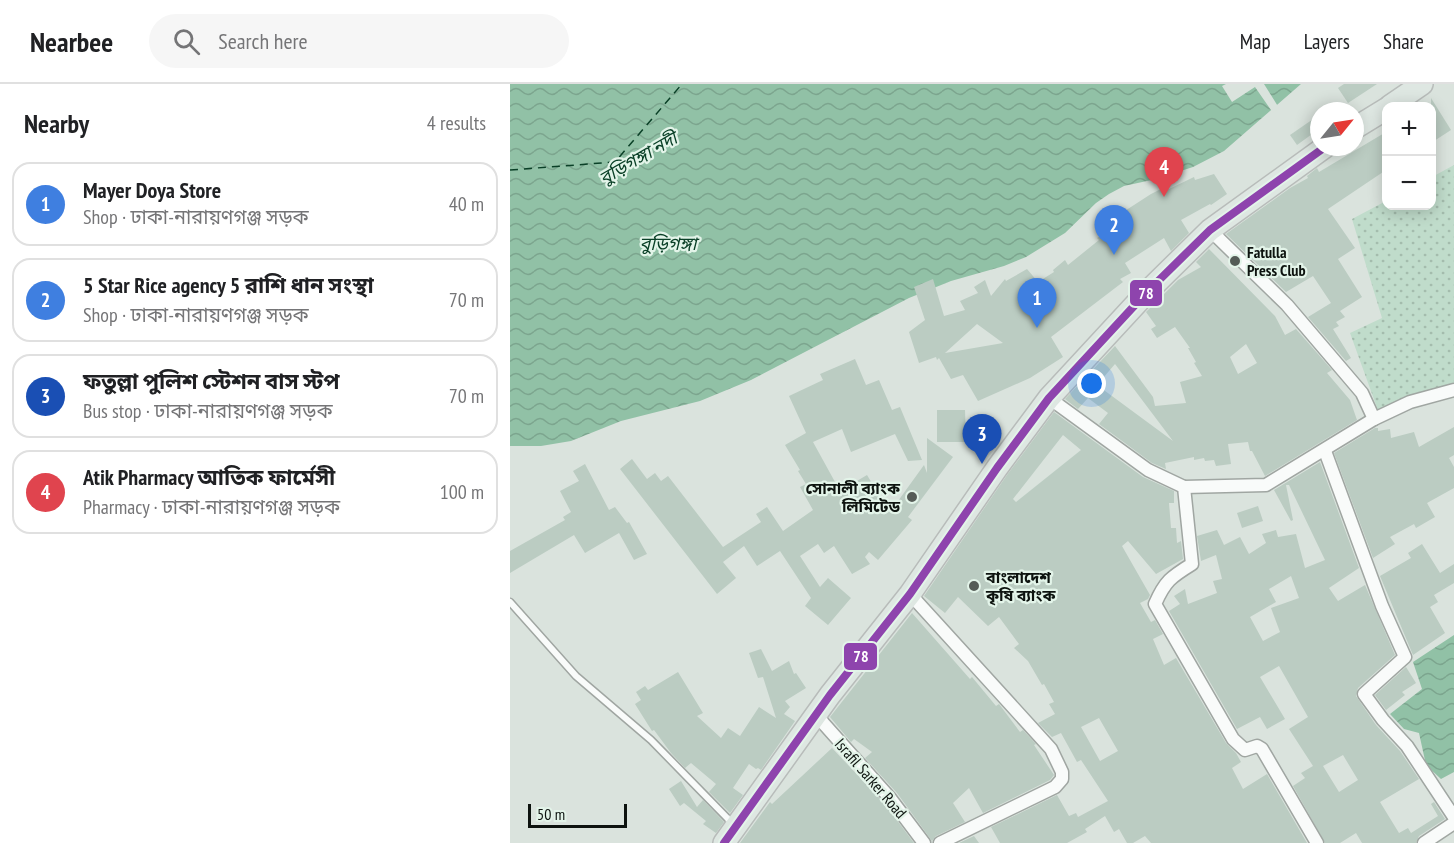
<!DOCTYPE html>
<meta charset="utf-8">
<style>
:root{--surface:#fff;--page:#f6f6f6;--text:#202124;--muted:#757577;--line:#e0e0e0;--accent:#ea580c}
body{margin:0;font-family:"PT Sans Narrow","Noto Sans Bengali",sans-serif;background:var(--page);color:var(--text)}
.controls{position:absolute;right:18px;top:18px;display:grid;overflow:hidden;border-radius:12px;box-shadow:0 3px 15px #0003}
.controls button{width:54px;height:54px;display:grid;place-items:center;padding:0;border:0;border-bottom:2px solid var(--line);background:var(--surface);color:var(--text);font:30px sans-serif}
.compass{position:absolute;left:800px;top:18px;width:54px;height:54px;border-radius:50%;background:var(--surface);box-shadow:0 3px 15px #0003;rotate:60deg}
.scale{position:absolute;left:18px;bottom:15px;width:99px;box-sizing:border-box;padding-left:6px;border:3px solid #0d130f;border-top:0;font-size:16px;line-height:21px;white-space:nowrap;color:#0d130f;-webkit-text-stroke:4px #e3f4e9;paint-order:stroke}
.you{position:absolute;left:582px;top:300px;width:21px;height:21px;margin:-15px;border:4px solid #fff;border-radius:50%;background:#1a73e8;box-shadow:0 0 0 9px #1a73e833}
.badge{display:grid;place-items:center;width:39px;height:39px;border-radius:50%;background:var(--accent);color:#fff;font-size:20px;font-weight:700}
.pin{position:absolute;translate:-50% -50px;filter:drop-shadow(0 2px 3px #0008)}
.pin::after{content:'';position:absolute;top:32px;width:21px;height:18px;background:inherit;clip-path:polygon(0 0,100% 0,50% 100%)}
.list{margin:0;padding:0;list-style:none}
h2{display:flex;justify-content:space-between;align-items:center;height:78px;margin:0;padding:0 24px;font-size:26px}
h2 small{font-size:20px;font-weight:400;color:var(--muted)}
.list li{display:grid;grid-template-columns:39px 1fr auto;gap:18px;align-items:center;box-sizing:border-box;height:84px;margin:0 12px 12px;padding:0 12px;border:2px solid var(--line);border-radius:18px}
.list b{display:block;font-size:22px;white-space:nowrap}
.list p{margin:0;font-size:20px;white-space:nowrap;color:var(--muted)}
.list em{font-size:20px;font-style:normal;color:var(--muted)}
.icon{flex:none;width:33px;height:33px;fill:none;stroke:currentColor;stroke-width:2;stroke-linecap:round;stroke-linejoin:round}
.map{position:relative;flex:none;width:944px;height:759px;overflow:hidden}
header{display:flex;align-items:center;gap:36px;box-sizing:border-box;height:84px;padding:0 30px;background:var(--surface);border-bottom:2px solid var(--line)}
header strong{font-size:28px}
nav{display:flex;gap:33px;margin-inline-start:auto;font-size:21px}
.search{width:420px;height:54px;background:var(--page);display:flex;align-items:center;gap:15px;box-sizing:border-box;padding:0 21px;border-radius:33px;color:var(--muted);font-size:22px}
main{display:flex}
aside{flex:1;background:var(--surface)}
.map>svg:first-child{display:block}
</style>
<header>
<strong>Nearbee</strong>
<div class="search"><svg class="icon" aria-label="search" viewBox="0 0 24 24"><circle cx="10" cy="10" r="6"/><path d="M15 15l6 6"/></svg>Search here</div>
<nav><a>Map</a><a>Layers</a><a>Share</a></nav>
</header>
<main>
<aside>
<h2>Nearby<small>4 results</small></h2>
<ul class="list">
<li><span class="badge" style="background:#3f7fe0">1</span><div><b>Mayer Doya Store</b><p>Shop · ঢাকা-নারায়ণগঞ্জ সড়ক</p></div><em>40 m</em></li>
<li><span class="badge" style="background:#3f7fe0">2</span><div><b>5 Star Rice agency 5 রাশি ধান সংস্থা</b><p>Shop · ঢাকা-নারায়ণগঞ্জ সড়ক</p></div><em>70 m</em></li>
<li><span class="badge" style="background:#1a4fb4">3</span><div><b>ফতুল্লা পুলিশ স্টেশন বাস স্টপ</b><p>Bus stop · ঢাকা-নারায়ণগঞ্জ সড়ক</p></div><em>70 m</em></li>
<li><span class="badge" style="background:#e0444e">4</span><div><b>Atik Pharmacy আতিক ফার্মেসী</b><p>Pharmacy · ঢাকা-নারায়ণগঞ্জ সড়ক</p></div><em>100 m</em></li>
</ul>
</aside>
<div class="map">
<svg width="944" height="759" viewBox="0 0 944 759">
<defs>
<pattern id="park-dots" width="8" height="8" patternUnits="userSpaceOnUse" patternTransform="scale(1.5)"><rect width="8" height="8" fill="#c0dccb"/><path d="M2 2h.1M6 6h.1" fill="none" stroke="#a4bcad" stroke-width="1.8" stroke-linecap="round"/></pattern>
<pattern id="water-waves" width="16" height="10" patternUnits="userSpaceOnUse" patternTransform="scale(1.5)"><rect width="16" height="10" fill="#91c1a6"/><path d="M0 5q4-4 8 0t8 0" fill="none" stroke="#7ca58e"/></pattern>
</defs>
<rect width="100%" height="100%" fill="#dae3dd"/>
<path fill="url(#park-dots)" d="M944,81V309L870,332L840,249L872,234L842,135L876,117V122H922V93Z"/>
<g fill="url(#water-waves)">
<path d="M0,0H791L714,67L683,83L646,95L614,102L599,110L586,119L555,149L516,173L494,182L441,197L399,214L241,296L190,317L111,337L61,357L31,362H0Z"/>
<path d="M944,551V688L931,695L916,681L909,649L894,645L880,630L912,605L903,578Z"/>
</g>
<path fill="#dae3dd" d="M716,0H754L769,24L763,29L745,3L722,18L712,2Z"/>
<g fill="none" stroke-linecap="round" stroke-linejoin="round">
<path stroke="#0a4027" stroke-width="1.5" stroke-dasharray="8 6" stroke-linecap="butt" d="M0,86L105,78L172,0"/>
</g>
<g fill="#bbccc2" fill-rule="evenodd">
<path d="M834,0H867L838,19L828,4Z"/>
<path d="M921,14L941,46L921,59Z"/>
<path d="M809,31V45L787,61L780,51Z"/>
<path d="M876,48V86L818,125L845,164L828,175L852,213L830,227L835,233L826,238L829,242L823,245L841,274L836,277L798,233L821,219L803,192L776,208L716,150L780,104L798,94L797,92L807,84L809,88Z"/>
<path d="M704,90L717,110L701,121L700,120L671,136L679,149L661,167L654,154L615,179L621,189L610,195L613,198L541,253L553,273L520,294L468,317L453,291L441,295L429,274L427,276L426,273L409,279L399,248L415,236L404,203L423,195L434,232L455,226L450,217L468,209L464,203L475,196L481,212L495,195L496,197L517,185L528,198L544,188L543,186L555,176L558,181L589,156L587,154L597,148L595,146L609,137L607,132L641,110L655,103L657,106L684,93L685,96ZM467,240L493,259L435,269Z"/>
<path d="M699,165L765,232L775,251L786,245L822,286L817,289L840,316L847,336L755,392L742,367H740L738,358L718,360L721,380L706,382L704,376L695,377L694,374L684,376V373L655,379L656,385L642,379L589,340L598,329L578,314L568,325L555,315L605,262L643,313L645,322L676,319L670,298L692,292L684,279L686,278L678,264H680L665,243L647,254L641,245L646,242L636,228L668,196L691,183L686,178ZM736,260L747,279L728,290L720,273ZM605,280L663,357L587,301Z"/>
<path d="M345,275L356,301L369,296L382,326L390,323L412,376L398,377L385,350L341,368L332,345L303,358L330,407L357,391L371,414L383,424L414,381L417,389V354L443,373L398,433L402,436L368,476L359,468L355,473L360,480L342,490L324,462L314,469L308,460L290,472L310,503L318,494L341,514L318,541L295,522L301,514L270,467L247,482L234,462L213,478L226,494L207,510L110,385L122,375L137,395L145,389L151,397L158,392L213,463L251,438L246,430L257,423L273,447L303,426L290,403L296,400L288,387L290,386L275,361L296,349L279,312L313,296L310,290Z"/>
<path d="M427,326H455L456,358H427Z"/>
<path d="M544,328L633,393L664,407V419H659L661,444H666L667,459L671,457L673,475L646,490L618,457L612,462L640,511L638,515L630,519L641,538L645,536L653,550L643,555L654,581L666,574L716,659L726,669L731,678L722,684L733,705L757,690L797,759H641L635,752L623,759H617L609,745L604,748L595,732L575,745L577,748L557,759H490L481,743L547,711L559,732L566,729L568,733L598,717L571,676L567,678L551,649L542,653L528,639L545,630L539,620L544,618L534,600L532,601L518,577L504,564L509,560L489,533L478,542L448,513L435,529L414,512L497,391ZM553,351L571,366L506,418L503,415ZM589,634L608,667L590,677L571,643Z"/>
<path d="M944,343V371L939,374L944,383V404L917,419L925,433L906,444L904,440L880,453L885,460L863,474L824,369L865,344H868V347L880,345L881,354L904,348L909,363Z"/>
<path d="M810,378L849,484L819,504L828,517L855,501L885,571L848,604L846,612L866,641L890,667L909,695L870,718L889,749L898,744L901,749L928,732L921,720L924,718L935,735L909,752L906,759H852L846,749L830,759H815L783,702L795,694L791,689L803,682L779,645L798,633L769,582L750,593L775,635L757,645L750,633L727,645L659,527L670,520L664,512L675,505L678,520L707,509L703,497L712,495L706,471L691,477L687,452L707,446L714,461L730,453L739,470L756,459L752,450L766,446L768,453L786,450L795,484L815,476L779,401H776L783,436L781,437L764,406ZM781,492L789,514L761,524L770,548L753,557L740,533L766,518L759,505ZM833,671L848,696L829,708L813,682Z"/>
<path d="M75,380L99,426L105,423L117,439L119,438L137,470L124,476L109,449L75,469L64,451L0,489V467L55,436L53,433L61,428L50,407L69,397L63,387Z"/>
<path d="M748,422L753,437L732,444L727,429Z"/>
<path d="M912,460L930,489L944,480V499L924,511L928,518L920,523L935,549L903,571L870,492L901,474L898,469Z"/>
<path d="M402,529L460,595L462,593L486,622L489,620L510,648L513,646L526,660L524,661L544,691L540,696L473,729L459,704L443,719L455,738L426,752L422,757L387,709L355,674L362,668L344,655L341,658L320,633Z"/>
<path d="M251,565L262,587L279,577L284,590L286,589L296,604L275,617L280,623L274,630L285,637L251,686L248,684L246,685L239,680L223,704L233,711L220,729L199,708L206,700L181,679L175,684L161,669L144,646L142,647L125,620L131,616L126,608L135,602L138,606L168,588L193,629L187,632L211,654L218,644L230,652L249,623L266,634L253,593L248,594L239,569Z"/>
<path d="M896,583L906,599L892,608L895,611L876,626L865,611Z"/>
<path d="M322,664L374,719L404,759H230L260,718L262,720Z"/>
<path d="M171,697L187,723L193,716L214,738L206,749L193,740L196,737L174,719L170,722L159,705Z"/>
<path d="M464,752L469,759H449Z"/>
</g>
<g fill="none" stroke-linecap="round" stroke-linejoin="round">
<g stroke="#a0a6a2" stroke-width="9">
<path id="service" d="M0,518L66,592L141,656L224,741"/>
</g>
<g stroke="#a0a6a2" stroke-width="15">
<g id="minor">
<path d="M700,146L777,221L852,309L864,335L900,318L944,306"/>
<path d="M539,314L638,386L674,403L682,480C661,493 655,497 645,520L723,655L735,666L747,662L752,665L807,759"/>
<path d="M815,367L872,522L895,573L854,610L873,636L897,662L944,733"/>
<path d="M674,403L756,401L864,335"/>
<path d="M400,510L541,665L552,688V695L545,703L430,759"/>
<path d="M306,631L380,714L414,759"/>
<path d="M914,759L944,739"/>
</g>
</g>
<g stroke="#b8bcba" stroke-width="24">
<g id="trunk">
<path d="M880,22L912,0"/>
<path d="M845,44L876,25"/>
<path d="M214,759L320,611L400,510L487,384L539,314L637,208L700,146L815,63"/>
</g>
</g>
<use href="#service" stroke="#f9fbfa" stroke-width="6"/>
<use href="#minor" stroke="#f9fbfa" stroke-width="12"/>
<use href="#trunk" stroke="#dee7e2" stroke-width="21"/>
<g stroke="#e3f4e9" stroke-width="12">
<path id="bus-1" d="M214,759L320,611L400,510L487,384L539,314L637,208L700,146L815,63"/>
</g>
<use href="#bus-1" stroke="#8e44ad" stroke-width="8"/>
</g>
<g fill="#555c57" stroke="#e3f4e9" stroke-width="2">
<circle cx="725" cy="177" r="6"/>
<circle cx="402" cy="413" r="6"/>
<circle cx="464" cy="502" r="6"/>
</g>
<g text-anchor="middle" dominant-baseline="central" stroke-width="4.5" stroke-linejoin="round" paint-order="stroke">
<g font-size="16" font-weight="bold" fill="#0d130f" stroke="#e3f4e9" text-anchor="start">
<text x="737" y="168">Fatulla<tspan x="737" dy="18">Press Club</tspan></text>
<text x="390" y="404" text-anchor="end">সোনালী ব্যাংক<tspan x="390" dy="18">লিমিটেড</tspan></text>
<text x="476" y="493">বাংলাদেশ<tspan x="476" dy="18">কৃষি ব্যাংক</tspan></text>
</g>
<g font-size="16" fill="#0d130f" stroke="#e3f4e9">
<text transform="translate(361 694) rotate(49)">Israfil Sarker Road</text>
</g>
<g font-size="18" font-style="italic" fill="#0a4027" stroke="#e3f4e9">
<text transform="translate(128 74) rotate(-30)">বুড়িগঙ্গা নদী</text>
<text x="158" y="159">বুড়িগঙ্গা</text>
</g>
</g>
<g stroke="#e3f4e9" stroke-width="2">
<rect x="619" y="195" width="34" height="28" rx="6" fill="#8e44ad"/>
<rect x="333" y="558" width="35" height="29" rx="6" fill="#8e44ad"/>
</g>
<g font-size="16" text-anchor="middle" font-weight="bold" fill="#fff">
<text x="636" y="215">78</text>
<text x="351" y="578">78</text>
</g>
</svg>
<div class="controls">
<button>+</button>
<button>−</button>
</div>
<svg class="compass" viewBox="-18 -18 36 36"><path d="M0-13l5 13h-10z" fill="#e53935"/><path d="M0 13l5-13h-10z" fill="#757577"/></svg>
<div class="scale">50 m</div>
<div class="you"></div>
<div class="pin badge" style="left:527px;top:244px;background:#3f7fe0">1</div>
<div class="pin badge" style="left:604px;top:171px;background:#3f7fe0">2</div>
<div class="pin badge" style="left:472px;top:380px;background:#1a4fb4">3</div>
<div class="pin badge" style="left:654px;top:113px;background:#e0444e">4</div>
</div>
</main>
